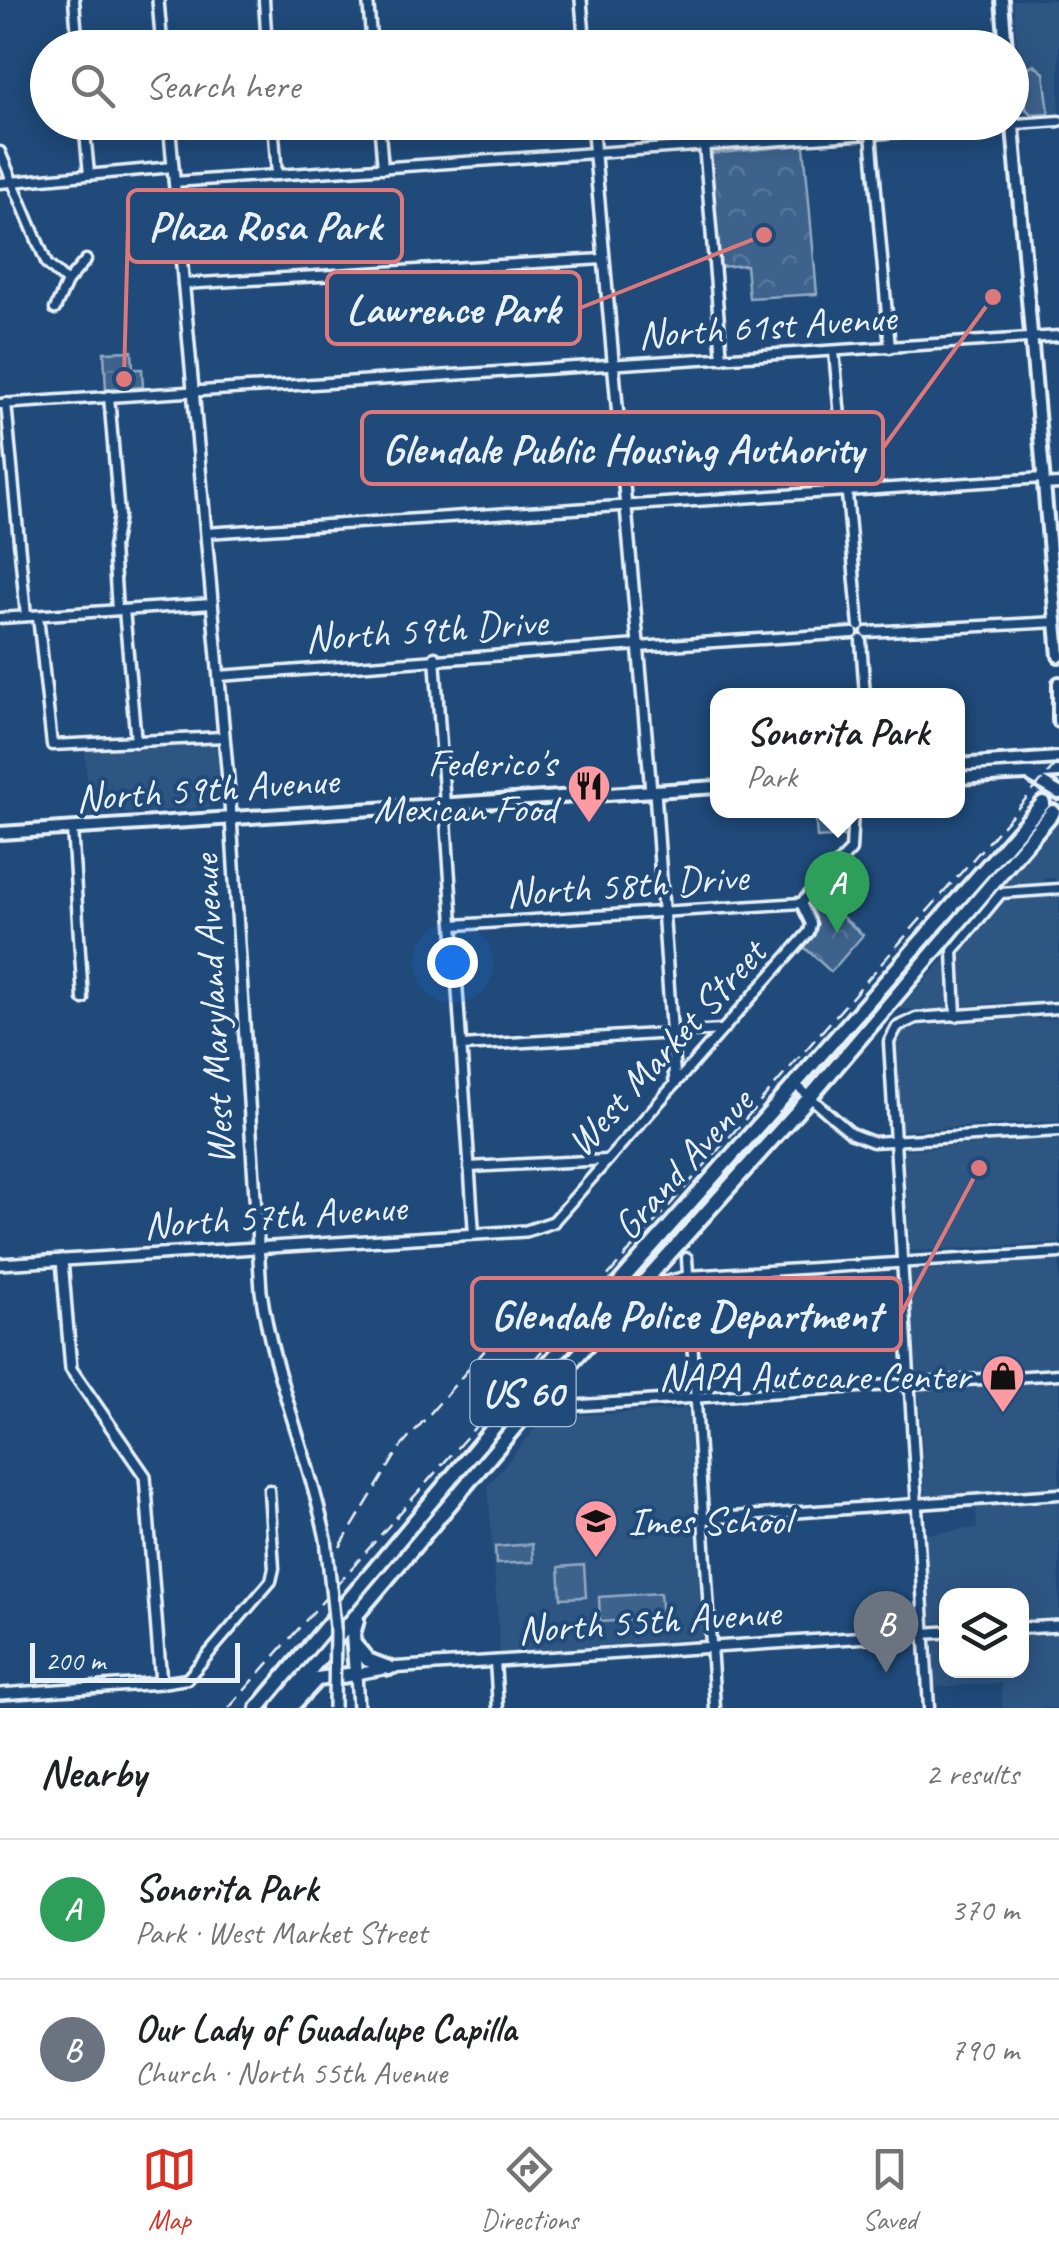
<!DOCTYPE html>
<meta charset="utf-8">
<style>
:root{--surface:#fff;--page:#f6f6f6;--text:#202124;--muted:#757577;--line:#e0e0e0;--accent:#d93025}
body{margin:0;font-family:Caveat,sans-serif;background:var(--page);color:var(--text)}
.controls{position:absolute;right:30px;bottom:30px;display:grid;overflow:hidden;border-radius:20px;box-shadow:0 5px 25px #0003}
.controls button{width:90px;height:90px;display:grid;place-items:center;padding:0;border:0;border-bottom:2px solid var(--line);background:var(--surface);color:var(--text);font:50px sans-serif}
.scale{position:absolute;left:30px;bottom:25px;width:210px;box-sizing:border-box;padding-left:10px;border:5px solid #e8f1f8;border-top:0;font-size:28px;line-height:35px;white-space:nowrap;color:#e8f1f8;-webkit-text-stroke:8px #1f4a7a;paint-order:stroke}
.you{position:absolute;left:452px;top:962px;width:35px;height:35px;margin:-25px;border:8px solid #fff;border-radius:50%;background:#1a73e8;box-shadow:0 0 0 15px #1a73e833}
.badge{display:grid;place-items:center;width:65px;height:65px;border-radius:50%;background:var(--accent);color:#fff;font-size:32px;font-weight:700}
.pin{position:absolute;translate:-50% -82px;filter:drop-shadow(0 2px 5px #0008)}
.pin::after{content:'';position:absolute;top:52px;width:35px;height:30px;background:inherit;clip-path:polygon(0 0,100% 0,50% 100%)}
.popup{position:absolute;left:710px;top:688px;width:255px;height:130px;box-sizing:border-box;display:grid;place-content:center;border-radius:20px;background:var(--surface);filter:drop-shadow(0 2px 8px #0005);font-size:32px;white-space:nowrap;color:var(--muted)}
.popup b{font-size:38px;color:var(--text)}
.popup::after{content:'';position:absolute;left:50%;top:100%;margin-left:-20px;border:20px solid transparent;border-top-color:var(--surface)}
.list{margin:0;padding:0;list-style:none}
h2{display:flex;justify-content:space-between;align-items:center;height:130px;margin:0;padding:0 40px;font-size:42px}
h2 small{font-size:32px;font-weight:400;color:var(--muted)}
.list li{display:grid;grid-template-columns:65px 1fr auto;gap:30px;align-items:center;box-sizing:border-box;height:140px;padding:0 40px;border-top:2px solid var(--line)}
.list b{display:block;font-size:38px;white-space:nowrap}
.list p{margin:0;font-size:32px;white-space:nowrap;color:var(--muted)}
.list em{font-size:32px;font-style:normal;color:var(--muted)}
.icon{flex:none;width:55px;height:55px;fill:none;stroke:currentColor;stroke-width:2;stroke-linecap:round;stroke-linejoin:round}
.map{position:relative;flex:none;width:1059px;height:1708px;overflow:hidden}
.search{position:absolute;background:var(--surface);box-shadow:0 5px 25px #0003;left:30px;right:30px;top:30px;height:110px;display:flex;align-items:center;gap:25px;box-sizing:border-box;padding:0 35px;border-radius:55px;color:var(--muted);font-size:38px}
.sheet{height:410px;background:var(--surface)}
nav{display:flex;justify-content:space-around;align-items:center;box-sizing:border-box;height:140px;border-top:2px solid var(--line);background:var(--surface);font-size:28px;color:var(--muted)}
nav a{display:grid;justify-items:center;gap:5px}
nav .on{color:var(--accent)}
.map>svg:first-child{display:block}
</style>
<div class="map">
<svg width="1059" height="1708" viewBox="0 0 1059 1708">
<defs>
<pattern id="park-crowns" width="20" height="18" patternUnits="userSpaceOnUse" patternTransform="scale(2.5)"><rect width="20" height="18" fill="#3c628c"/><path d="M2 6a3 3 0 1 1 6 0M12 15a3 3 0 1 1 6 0" fill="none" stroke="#58799d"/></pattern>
</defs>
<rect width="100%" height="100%" fill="#1f4a7a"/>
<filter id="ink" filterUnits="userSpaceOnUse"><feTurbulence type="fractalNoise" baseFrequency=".01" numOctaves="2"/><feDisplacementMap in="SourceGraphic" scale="20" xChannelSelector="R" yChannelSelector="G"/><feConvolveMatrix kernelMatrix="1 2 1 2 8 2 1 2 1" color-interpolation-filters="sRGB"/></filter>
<g filter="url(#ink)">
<g fill="#2e5683">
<path d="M1013,0H1059V113L1030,115L1023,111Z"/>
<path d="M211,743L216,747L220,799L213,807L89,816L85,751Z"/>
<path d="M1059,816V883L1053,878H1042L1044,885L998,888Z"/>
<path d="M1059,892V999L1016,1006L1013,1002L968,1005L970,1010L899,1009L999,900Z"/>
<path d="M1014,1014H1034L1038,1020L1059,1018V1121L902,1130L895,1048L900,1035L920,1026L1016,1019Z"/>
<path d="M1059,1138V1243L910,1251L903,1150Z"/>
<path d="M1059,1259V1368L917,1375L911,1271Z"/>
<path d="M1059,1379V1489L925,1495L919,1390Z"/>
<path d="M683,1404L688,1411L702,1638L500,1653L488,1485L545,1417L682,1410Z"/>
<path d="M1059,1502V1617L1022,1619V1596H946V1624L932,1622L926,1534L977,1528L976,1507Z"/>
<path d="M1022,1633H1059V1708H1003L1001,1683L934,1687V1640L946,1638V1670H1022Z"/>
</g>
<g fill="#3c628c" stroke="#92aac2" stroke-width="2.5">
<path d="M1034,65L1044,73L1049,113L1031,114L1026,109L1023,69Z"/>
<path d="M584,1565L586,1597L561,1598L559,1567Z"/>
<path d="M660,1593L662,1618L600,1622L599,1597Z"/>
</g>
<g fill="url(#park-crowns)" stroke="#92aac2" stroke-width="2.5">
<path d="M804,145L817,294L749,298L746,265L719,267L710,154Z"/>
<path d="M132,351L133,369H142L143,387L106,390L104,352Z"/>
<path d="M815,811H847L849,836L817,838Z"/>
<path d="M817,895L863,935L831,972L803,946L814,932L809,907Z"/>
<path d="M532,1544L533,1562L496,1564L495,1547Z"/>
</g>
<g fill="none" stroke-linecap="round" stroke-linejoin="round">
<g stroke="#e8f1f8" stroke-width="15">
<g id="minor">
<path d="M74,0L78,48"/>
<path d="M264,0L267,48"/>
<path d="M368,0L372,48"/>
<path d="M568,48L585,46"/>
<path d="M84,122L89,174"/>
<path d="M273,122L277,175"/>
<path d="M379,122L383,168"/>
<path d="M871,134L890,348"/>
<path d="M704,144L722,358"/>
<path d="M0,152L47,264L67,282"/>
<path d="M174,182L1059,121"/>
<path d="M0,183L173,167"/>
<path d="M183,284L603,259"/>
<path d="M55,309L67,282L86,260"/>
<path d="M834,351L859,626"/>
<path d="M109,396L119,516L113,547L117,610"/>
<path d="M6,403L26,616"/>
<path d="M0,404L1059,336"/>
<path d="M1044,485L1059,484"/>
<path d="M206,533L1044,478"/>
<path d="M124,610L136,742"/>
<path d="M38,616L52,745L223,737"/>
<path d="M0,618L212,604"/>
<path d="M867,632L1057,622"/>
<path d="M861,640L865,696"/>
<path d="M638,647L853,633"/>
<path d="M435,657L474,1234"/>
<path d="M219,676L638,645"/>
<path d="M72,828L83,999"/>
<path d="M801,903L851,850L853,810"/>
<path d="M455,925L801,903"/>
<path d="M956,1016L953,951L1001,893L1059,889"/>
<path d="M462,1046L722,1030"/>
<path d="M796,1085L852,1134L873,1142L1059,1131"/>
<path d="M469,1167L607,1160"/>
<path d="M553,1222L809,932L811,924L801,903"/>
<path d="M687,1258L715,1708"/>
<path d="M641,1288L688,1276L1059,1253"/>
<path d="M526,1417L567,1406L1059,1374"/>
<path d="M703,1519L1059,1494"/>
<path d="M495,1661L498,1708"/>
<path d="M161,1683L187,1679L271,1581L274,1568L269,1490"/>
<path d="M929,1708L889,1042L897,1027L916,1018L1059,1008"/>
</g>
</g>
<g stroke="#e8f1f8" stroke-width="16">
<g id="tertiary">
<path d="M158,0L162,48"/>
<path d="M581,0L585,48"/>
<path d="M169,122L230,802L261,1291C272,1372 309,1456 326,1539"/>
<path d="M592,122L651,791"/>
<path d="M655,791L675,1083"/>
<path d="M0,1264L526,1231L553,1222"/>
<path d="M1022,1628L1059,1626"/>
<path d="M0,1694L161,1683L145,1476L71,1369L62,1260"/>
<path d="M358,1708L356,1674L389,1668L946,1632"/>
</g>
</g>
<g stroke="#e8f1f8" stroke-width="18">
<g id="secondary">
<path d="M1002,0L1006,48"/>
<path d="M1012,115L1059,656"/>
<path d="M1059,683V721"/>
<path d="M957,765L1059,758"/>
<path d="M1032,777L1059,793"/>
<path d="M957,778L1059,772"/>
<path d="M0,833L717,787"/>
</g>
</g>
<g stroke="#e8f1f8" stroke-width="20">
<g id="trunk">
<path d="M355,1645L368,1660L389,1668"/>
<path d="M258,1708L524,1391L1043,803"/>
<path d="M278,1708L536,1402L810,1097L1053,812"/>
<path d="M290,1708L317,1679L356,1674L353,1634L357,1620"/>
</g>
</g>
<use href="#minor" stroke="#1f4a7a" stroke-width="8"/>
<use href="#tertiary" stroke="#1f4a7a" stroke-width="9"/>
<use href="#secondary" stroke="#1f4a7a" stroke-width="10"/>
<use href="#trunk" stroke="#1f4a7a" stroke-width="12"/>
<g stroke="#e8f1f8" stroke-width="2.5" stroke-dasharray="15 8" stroke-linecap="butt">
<path d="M340,1547L400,1448L506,1326"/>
<path d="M229,1708L1059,761"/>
</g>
<g stroke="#e8f1f8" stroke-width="16" stroke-linecap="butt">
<path id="tertiary-bridge" d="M326,1539L335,1627L334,1708"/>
</g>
<use href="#tertiary-bridge" stroke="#1f4a7a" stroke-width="9"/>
</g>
</g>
<defs>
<g id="restaurant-pin" transform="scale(2.25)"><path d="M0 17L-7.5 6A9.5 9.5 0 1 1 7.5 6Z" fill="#ff9aa2" stroke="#1f4a7a"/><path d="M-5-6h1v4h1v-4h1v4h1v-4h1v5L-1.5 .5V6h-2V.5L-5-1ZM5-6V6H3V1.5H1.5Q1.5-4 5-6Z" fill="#111"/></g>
<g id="shop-pin" transform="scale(2.25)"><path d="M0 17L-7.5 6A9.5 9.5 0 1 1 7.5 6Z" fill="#ff9aa2" stroke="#1f4a7a"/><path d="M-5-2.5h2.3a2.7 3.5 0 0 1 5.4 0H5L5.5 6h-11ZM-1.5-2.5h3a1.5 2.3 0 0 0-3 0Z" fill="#111"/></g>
<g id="school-pin" transform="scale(2.25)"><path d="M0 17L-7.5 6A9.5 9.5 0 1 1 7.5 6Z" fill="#ff9aa2" stroke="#1f4a7a"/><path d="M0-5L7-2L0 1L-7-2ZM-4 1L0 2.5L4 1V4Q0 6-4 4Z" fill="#111"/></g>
</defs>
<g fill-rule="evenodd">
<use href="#restaurant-pin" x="589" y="786"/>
<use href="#shop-pin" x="1003" y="1376"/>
<use href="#school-pin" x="596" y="1521"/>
</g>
<g text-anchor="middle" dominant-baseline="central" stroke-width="8" stroke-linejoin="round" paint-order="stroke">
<rect fill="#1f4a7a" stroke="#acbfd2" stroke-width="2.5" x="470.5" y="1360" width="105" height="66" rx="8"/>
<g font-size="38" font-weight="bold" fill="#e8f1f8">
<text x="523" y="1393">US 60</text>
</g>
<g font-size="40" fill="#e8f1f8" stroke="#1f4a7a">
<text transform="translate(767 326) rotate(-4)">North 61st Avenue</text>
<text transform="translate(426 630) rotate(-4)">North 59th Drive</text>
<text transform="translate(207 789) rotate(-4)">North 59th Avenue</text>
<text transform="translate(627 885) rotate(-4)">North 58th Drive</text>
<text transform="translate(213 1010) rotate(-93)">West Maryland Avenue</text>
<text transform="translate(666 1048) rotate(-48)">West Market Street</text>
<text transform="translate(683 1164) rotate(-48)">Grand Avenue</text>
<text transform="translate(275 1216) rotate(-4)">North 57th Avenue</text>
<text transform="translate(649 1621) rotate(-4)">North 55th Avenue</text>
</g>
<g font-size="40" fill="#e8f1f8" stroke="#1f4a7a" text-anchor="end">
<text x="556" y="763">Federico's<tspan x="556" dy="46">Mexican Food</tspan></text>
<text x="970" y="1376">NAPA Autocare Center</text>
<text x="628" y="1521" text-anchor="start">Imes School</text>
</g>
</g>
<path fill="none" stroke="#dd787b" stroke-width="4" d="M124 379L128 226M764 235L580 308M993 297L883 448M979 1168L901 1314"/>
<g fill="#dd787b" stroke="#1f4a7a" stroke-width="4">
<circle cx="124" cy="379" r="10"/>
<circle cx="764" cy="235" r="10"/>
<circle cx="993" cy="297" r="10"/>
<circle cx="979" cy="1168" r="10"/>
</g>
<g fill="#1f4a7a" stroke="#dd787b" stroke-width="4">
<rect x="128" y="190" width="274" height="72" rx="10"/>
<rect x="327" y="272" width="253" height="72" rx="10"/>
<rect x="362" y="412" width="521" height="72" rx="10"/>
<rect x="472" y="1278" width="429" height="72" rx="10"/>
</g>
<g font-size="42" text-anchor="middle" font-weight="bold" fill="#e8f1f8">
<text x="265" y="240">Plaza Rosa Park</text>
<text x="453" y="323">Lawrence Park</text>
<text x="623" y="463">Glendale Public Housing Authority</text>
<text x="686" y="1329">Glendale Police Department</text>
</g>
</svg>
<div class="controls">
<button><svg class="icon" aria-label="layers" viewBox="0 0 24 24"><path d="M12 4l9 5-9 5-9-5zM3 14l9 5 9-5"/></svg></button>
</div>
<div class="scale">200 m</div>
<div class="you"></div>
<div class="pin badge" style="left:837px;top:933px;background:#2e9e5b">A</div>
<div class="popup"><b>Sonorita Park</b>Park</div>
<div class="pin badge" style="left:886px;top:1673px;background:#6b7280">B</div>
<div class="search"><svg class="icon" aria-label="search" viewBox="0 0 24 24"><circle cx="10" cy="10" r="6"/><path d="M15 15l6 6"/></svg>Search here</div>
</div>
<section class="sheet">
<h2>Nearby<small>2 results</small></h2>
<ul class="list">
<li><span class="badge" style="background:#2e9e5b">A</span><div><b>Sonorita Park</b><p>Park · West Market Street</p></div><em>370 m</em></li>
<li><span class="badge" style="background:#6b7280">B</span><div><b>Our Lady of Guadalupe Capilla</b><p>Church · North 55th Avenue</p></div><em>790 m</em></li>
</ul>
</section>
<nav>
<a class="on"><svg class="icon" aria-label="map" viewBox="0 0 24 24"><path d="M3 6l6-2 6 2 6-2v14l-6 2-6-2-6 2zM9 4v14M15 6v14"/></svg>Map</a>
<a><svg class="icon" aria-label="directions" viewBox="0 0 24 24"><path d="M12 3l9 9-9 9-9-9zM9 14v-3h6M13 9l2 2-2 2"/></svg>Directions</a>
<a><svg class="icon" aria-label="saved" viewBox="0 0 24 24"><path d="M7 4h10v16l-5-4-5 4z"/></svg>Saved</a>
</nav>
